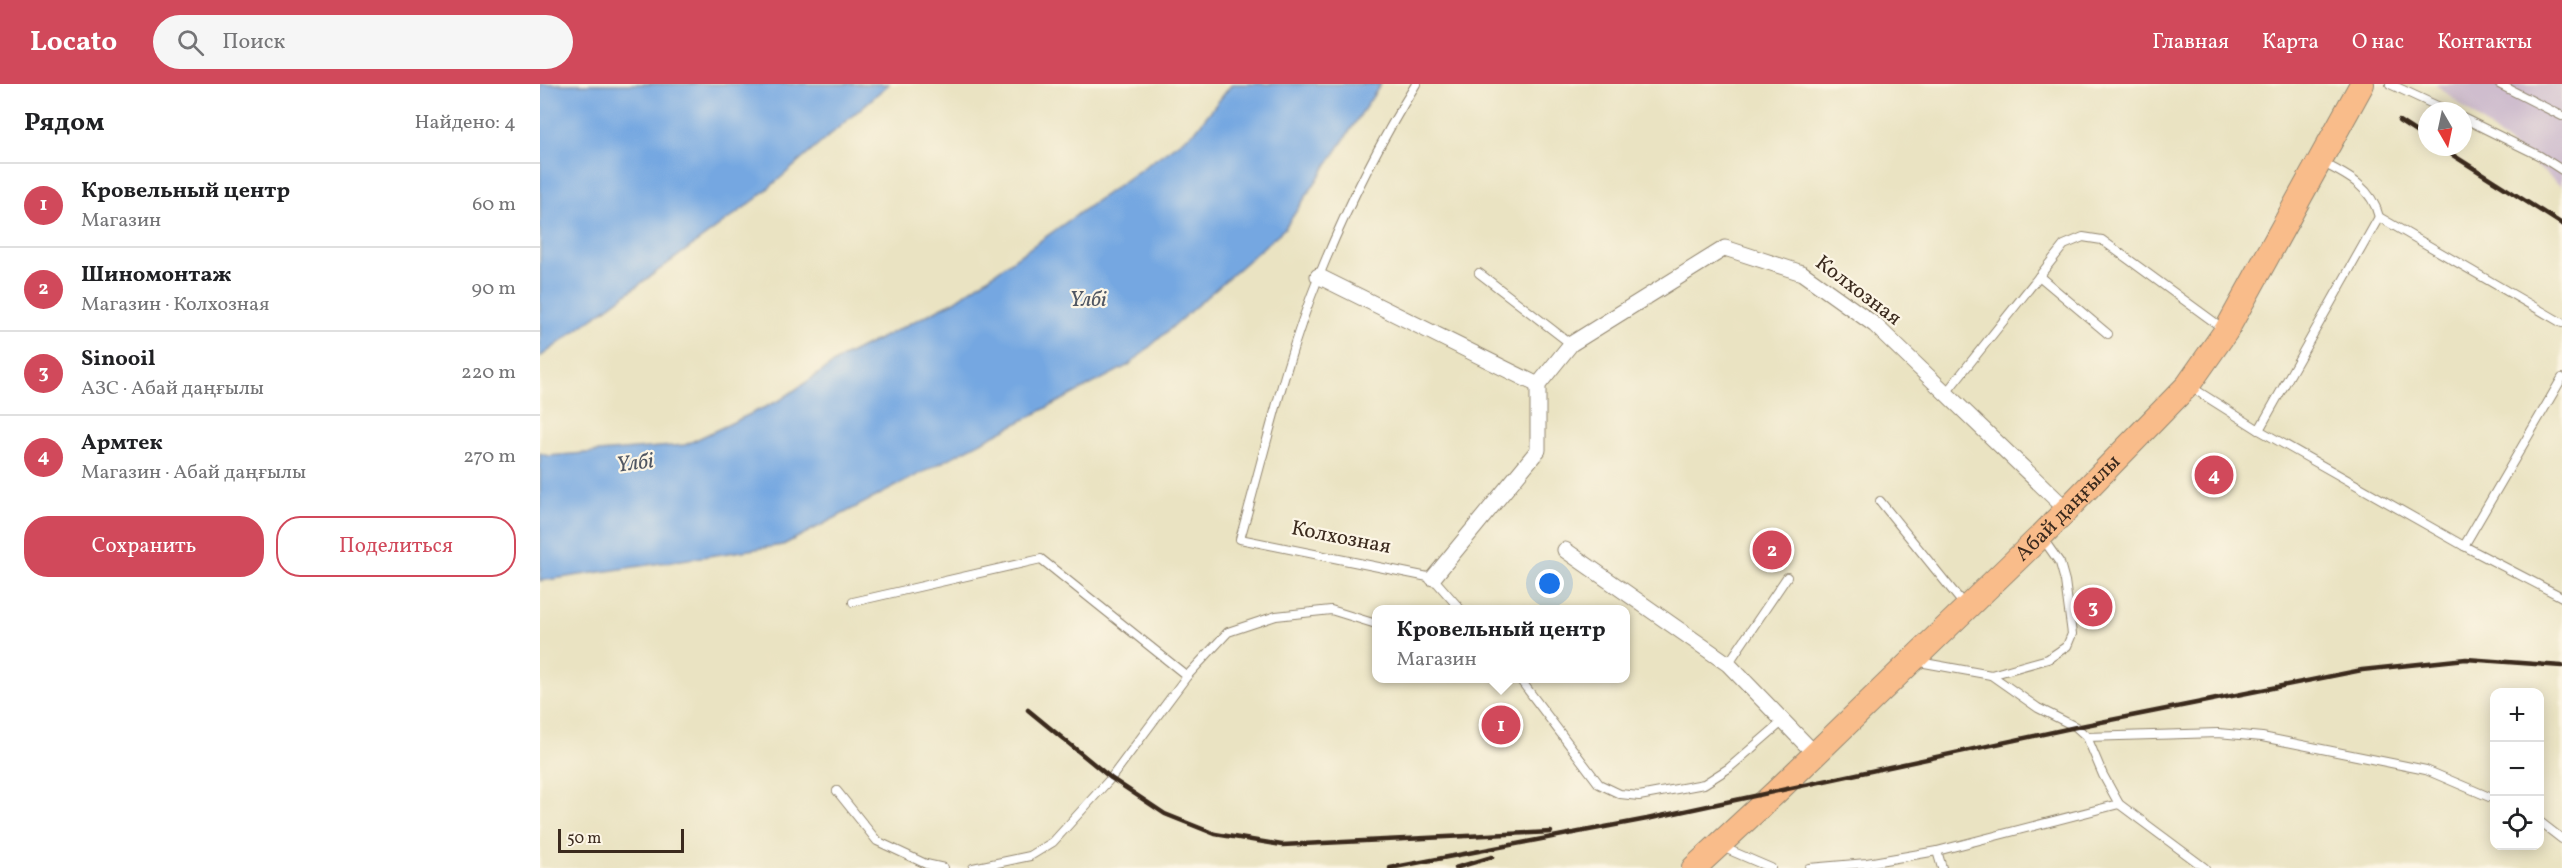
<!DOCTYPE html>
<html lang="ru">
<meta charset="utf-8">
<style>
:root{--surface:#fff;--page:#f6f6f6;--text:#202124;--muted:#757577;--line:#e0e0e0;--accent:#d1495b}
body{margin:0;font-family:Vollkorn,serif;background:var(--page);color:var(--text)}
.controls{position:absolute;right:18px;bottom:18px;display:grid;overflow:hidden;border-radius:12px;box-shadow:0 3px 15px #0003}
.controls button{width:54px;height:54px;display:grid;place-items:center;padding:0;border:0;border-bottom:2px solid var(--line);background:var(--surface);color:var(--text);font:30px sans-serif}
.compass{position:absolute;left:1878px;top:18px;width:54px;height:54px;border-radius:50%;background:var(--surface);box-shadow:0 3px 15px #0003;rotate:171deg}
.scale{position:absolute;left:18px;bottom:15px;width:126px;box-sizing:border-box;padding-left:6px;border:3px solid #3b2a1e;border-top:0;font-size:16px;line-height:21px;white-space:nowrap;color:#3b2a1e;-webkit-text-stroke:4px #fcf5e5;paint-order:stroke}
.you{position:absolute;left:1010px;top:500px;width:21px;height:21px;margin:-15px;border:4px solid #fff;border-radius:50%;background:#1a73e8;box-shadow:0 0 0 9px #1a73e833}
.badge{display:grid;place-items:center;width:39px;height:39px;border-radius:50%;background:var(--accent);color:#fff;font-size:20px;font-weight:700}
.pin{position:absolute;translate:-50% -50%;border:3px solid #fff;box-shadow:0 2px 6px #0006}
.popup{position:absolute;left:832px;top:521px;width:258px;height:78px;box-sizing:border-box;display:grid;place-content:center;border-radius:12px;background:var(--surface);filter:drop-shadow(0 2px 4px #0005);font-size:20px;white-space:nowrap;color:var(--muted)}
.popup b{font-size:22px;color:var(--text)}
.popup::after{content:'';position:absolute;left:50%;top:100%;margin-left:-12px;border:12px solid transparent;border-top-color:var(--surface)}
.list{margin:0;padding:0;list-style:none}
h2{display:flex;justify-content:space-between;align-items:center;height:78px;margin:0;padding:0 24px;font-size:26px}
h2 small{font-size:20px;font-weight:400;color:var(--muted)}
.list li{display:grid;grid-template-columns:39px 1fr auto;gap:18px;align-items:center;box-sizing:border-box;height:84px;padding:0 24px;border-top:2px solid var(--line)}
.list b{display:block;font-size:22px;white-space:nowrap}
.list p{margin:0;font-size:20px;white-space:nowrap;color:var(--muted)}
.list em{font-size:20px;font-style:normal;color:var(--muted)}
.actions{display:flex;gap:12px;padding:18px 24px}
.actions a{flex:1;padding:14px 0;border:2px solid var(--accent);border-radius:24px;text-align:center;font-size:21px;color:var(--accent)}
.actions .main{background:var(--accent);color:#fff}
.icon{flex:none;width:33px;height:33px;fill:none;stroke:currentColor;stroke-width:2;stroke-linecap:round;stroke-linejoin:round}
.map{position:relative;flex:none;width:2022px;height:784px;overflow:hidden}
header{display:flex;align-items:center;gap:36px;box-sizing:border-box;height:84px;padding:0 30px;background:var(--accent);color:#fff}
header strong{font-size:28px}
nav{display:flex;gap:33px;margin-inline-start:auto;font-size:21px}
.search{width:420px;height:54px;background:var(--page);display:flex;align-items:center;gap:15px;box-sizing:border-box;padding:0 21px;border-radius:33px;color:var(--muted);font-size:22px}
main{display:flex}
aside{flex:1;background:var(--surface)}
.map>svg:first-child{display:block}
</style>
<header>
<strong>Locato</strong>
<div class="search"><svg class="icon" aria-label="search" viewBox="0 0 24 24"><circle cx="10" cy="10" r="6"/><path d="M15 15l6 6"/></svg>Поиск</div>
<nav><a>Главная</a><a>Карта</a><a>О нас</a><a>Контакты</a></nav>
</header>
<main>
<aside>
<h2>Рядом<small>Найдено: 4</small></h2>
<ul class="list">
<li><span class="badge">1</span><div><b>Кровельный центр</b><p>Магазин</p></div><em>60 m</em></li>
<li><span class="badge">2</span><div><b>Шиномонтаж</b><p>Магазин · Колхозная</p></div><em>90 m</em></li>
<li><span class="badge">3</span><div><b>Sinooil</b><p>АЗС · Абай даңғылы</p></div><em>220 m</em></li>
<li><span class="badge">4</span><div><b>Армтек</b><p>Магазин · Абай даңғылы</p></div><em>270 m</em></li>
</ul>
<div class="actions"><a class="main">Сохранить</a><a>Поделиться</a></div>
</aside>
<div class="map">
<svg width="2022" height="784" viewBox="0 0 2022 784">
<rect width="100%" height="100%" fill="#fcf5e5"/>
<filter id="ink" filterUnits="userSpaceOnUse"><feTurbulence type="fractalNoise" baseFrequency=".0167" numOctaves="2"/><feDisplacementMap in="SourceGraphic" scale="12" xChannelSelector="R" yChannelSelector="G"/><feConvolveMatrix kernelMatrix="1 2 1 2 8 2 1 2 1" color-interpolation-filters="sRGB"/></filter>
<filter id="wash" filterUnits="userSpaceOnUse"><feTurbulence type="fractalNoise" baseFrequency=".008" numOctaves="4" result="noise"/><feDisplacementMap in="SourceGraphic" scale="24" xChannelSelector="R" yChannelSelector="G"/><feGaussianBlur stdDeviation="1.35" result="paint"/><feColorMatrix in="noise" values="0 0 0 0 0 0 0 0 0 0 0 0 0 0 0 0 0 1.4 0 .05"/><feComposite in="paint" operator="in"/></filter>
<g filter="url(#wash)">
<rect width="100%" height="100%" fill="#eae3c2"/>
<path fill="#cfbdce" d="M1895,0H2022V103Z"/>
<g fill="#75a7e1" stroke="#586880" stroke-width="1.5">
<path d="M0,0H349L216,115L0,273Z"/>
<path d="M692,0H841L745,144L589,281L243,461L0,497V369L8,372L145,361L240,316L303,273L415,217L655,47Z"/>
</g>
</g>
<g filter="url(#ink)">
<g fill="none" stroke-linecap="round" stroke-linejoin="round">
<g stroke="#928670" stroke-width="10">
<g id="lane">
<path d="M876,0C838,61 806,125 779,192C745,276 725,368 700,455L893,494L921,526"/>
<path d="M1850,0L1908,27"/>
<path d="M1959,0L2022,32"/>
<path d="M1923,34L2000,72L2022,86"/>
<path d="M1783,79C1809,92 1832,104 1839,133"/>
<path d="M939,189L1031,260"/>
<path d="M1499,192L1568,250"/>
<path d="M1651,303L1719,346L1839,133L2022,239"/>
<path d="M1406,309L1524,161L1543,153L1562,156L1685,246"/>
<path d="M1719,346L1924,462L2022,294"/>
<path d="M1340,417L1425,522"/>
<path d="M1924,462L2022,513"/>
<path d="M313,518L501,475L647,592L688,548L736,532L791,526L836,540"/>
<path d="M1379,578L1451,591L1508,575L1527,562L1532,550L1525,497L1520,479L1503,455"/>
<path d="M1188,580L1247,493"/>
<path d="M1451,591L1498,624L1536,643L1547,653L1563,691L1579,720"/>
<path d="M979,594L1059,700L1080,710L1099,712L1164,700L1189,684L1242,638"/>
<path d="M1547,653L1678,649L1722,653L1886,686L1954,715"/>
<path d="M297,707L337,757L386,780L404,784"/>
<path d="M2000,738L2022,755"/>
<path d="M1182,763L1231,784"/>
<path d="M1397,767L1402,784"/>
<path d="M433,784L490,772L513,758L571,694L647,592"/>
<path d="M1269,784L1327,779L1397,767L1579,720L1665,784"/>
</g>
</g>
<g stroke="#928670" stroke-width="17">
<g id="street">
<path d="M778,192L998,301"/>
<path d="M1025,466L1188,580L1275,670"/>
<path d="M893,494L998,366V301L1031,260L1185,164L1262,189L1335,241L1525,424"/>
</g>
</g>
<g stroke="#928670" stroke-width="26">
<g id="primary">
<path id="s1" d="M1154,784L1236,708L1501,452L1648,301L1686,247L1822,0"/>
</g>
</g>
<use href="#lane" stroke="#fff" stroke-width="8"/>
<use href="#street" stroke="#fff" stroke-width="15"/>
<use href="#primary" stroke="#f9bc8a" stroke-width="24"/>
<g stroke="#3b2a1e" stroke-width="4.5">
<path d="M1859,37L1887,55"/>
<path d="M1900,63L2022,140"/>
<path d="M488,626L571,694L625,730L675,750L742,761L1011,748"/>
<path d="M850,784L1107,735L1536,643L1822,586L1926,575L2022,582"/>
<path d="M915,784L952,773"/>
</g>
</g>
</g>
<g text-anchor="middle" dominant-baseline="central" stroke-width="4.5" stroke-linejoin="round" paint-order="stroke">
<g font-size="21" fill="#3b2a1e" stroke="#fcf5e5">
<text transform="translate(1318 207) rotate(37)">Колхозная</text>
<text stroke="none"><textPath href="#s1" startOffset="519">Абай даңғылы</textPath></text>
<text transform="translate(801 454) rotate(11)">Колхозная</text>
</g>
<g font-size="22" font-style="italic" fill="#4f5662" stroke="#fcf5e5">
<text x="548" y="216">Үлбі</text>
<text transform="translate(95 380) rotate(-7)">Үлбі</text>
</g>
</g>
</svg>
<div class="controls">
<button>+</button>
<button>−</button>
<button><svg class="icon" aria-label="locate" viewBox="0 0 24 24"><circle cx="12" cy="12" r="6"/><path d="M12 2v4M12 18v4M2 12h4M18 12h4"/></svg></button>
</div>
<svg class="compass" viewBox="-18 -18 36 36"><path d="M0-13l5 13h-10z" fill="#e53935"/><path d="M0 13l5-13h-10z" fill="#757577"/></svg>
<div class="scale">50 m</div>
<div class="you"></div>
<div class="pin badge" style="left:961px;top:641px">1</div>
<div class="popup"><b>Кровельный центр</b>Магазин</div>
<div class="pin badge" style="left:1232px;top:466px">2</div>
<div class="pin badge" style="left:1553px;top:523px">3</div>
<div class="pin badge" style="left:1674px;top:391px">4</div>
</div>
</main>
